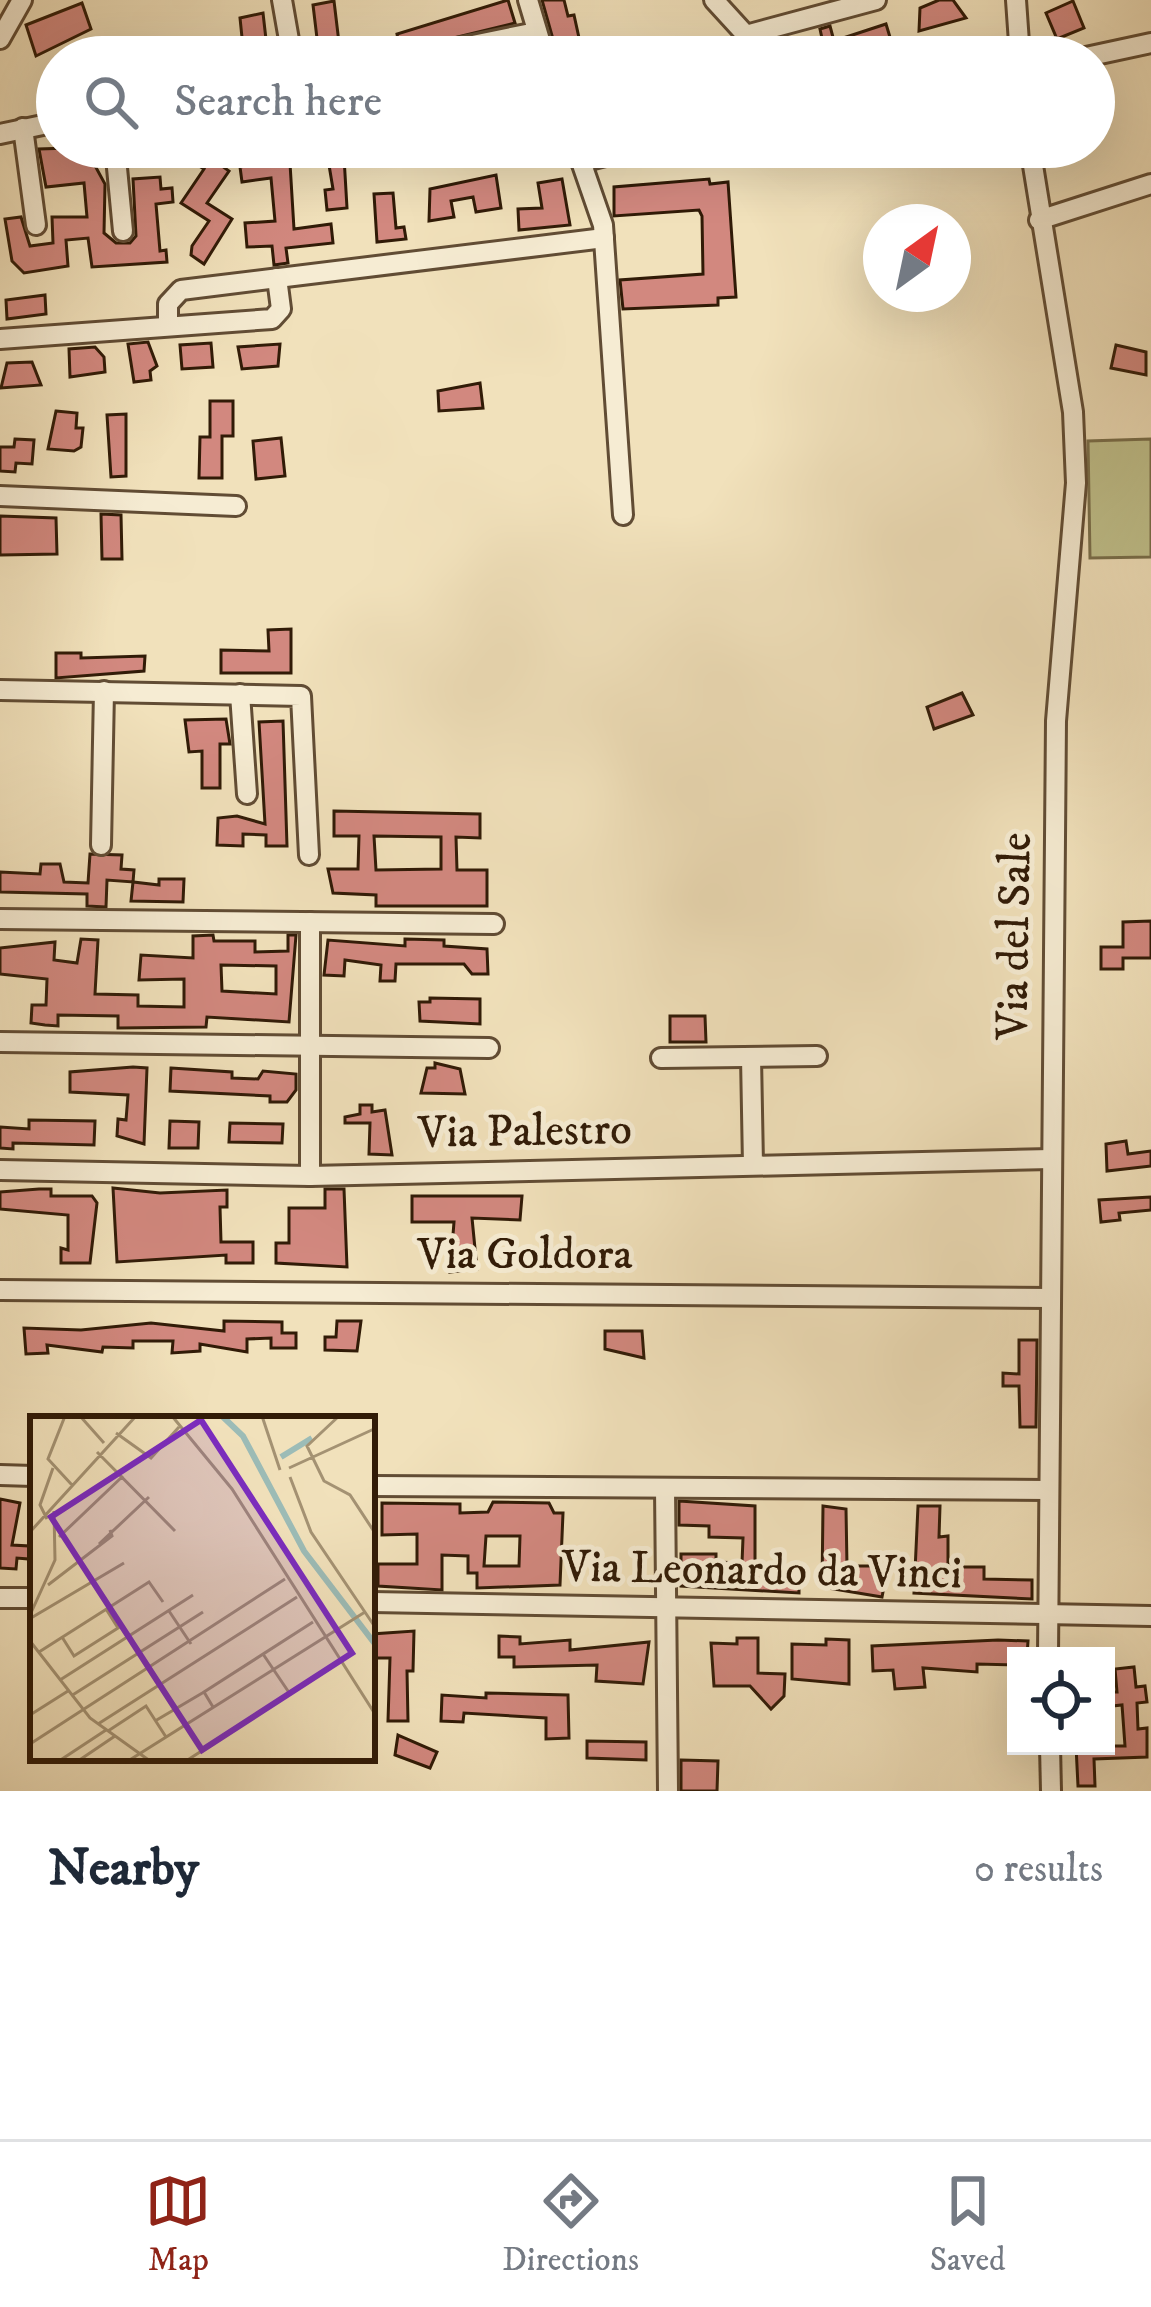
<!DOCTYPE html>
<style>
:root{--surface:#fff;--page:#f2f2f3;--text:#1f2937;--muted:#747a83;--line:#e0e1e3;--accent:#8f2418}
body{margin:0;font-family:"IM FELL DW Pica",serif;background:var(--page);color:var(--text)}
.controls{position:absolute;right:36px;bottom:36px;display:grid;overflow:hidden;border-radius:0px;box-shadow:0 12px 48px #0002}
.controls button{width:108px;height:108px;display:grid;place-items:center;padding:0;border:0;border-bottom:3px solid var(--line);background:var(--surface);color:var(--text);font:60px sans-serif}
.compass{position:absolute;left:863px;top:204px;width:108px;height:108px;border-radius:50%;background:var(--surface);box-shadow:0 12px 48px #0002;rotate:33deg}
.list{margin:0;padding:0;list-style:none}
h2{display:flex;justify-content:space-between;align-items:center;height:156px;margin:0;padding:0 48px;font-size:51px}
h2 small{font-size:39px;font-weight:400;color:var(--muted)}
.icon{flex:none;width:66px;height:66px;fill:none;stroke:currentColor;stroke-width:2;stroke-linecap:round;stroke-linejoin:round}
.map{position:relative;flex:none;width:1151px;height:1791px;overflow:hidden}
.search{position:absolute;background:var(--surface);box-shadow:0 12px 48px #0002;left:36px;right:36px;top:36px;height:132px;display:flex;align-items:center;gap:30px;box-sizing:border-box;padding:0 42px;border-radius:66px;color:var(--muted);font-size:45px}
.sheet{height:348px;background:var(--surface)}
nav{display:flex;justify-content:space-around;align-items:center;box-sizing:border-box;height:168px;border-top:3px solid var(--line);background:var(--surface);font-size:33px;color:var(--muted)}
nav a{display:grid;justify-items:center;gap:6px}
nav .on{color:var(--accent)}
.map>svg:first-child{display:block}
</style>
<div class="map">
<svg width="1151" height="1791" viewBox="0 0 1151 1791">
<rect width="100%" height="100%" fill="#f1e1bb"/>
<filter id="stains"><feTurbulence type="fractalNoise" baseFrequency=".00167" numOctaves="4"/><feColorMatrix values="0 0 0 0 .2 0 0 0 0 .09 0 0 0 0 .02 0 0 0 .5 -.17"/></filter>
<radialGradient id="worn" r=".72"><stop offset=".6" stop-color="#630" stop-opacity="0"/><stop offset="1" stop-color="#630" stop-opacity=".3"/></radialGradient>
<path fill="#c0c18c" stroke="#786e4a" stroke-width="3" d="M1151,439V557L1090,558L1088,441Z"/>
<g fill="#d2887f" stroke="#311b07" stroke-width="3" fill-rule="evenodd">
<path d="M508,0L515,23L400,51L397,34Z"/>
<path d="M542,0H564L568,16L574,15L581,47L575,48L577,55L558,57Z"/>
<path d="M939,0H953L966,18L919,31L920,8Z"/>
<path d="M334,1L340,51L319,55L313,5Z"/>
<path d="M1073,1L1084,28L1057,39L1046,13Z"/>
<path d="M82,3L91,29L36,56L26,25Z"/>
<path d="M263,13L268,57H244L240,18Z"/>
<path d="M886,24L896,57H786L823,43L820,29L830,26L834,41Z"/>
<path d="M102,147L103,161L93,162L105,184L104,233L116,243H130L136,236L133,179L160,177L161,189L172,188L173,202L156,204L160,251L166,250L167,262L92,267L88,238L66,240L68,266L24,273L12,261L5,219L21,217L30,246L53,243L52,217H87L84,183L46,187L39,149Z"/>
<path d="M167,147H208L204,153L229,171L207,203L232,219L204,264L191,255L192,246L209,221L181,203L204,169Z"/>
<path d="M251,147H289L294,229L331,224L333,243L286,248L288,263L274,265L272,246L247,247L245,223L275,221L271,178L242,182L240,167L253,165Z"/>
<path d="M344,157L347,208L327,210L325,190L333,189L328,159Z"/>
<path d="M496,175L501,208L476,212L473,197L451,201L454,217L429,221L430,189Z"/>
<path d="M562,179L570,225L519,230L518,209L542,208L538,183Z"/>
<path d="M709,179L710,184L728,182L736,297L718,298V305L623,309L620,280L703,274L702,216L699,210L614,216V187Z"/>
<path d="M393,193L396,228L404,227L406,239L377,242L374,194Z"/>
<path d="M45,295L46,314L7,319L6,300Z"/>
<path d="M148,342L157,366L150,371L151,380L134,382L128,344Z"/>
<path d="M211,343L213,367L182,369L180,345Z"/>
<path d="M280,344L278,366L242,369L238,347Z"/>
<path d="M1116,345L1146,352V375L1111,368Z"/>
<path d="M95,347L104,357L105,372L70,377L69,349Z"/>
<path d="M32,362L41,385L1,388L7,363Z"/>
<path d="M480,383L483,408L439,411L438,391Z"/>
<path d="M210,401H233V436H222V478H199L200,437H210Z"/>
<path d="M56,411L77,413L76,428H83L81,447L74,451L48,449Z"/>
<path d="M126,414V476L111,477L107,415Z"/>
<path d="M281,438L285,476L256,479L253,441Z"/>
<path d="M15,439L34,440L32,464L16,463L15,472L0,471V447H14Z"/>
<path d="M101,514L121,515L122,559H102Z"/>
<path d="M0,516L56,518L57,554L0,555Z"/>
<path d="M291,629V673H221V650L269,651L268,630Z"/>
<path d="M56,653H81V658L145,656L144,671L56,678Z"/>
<path d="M962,693L973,715L934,729L927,707Z"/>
<path d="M226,719L230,744H220V788H202V751L189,752L185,720Z"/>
<path d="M283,721L287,846H266V835L243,834V846L217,845L218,818L237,816L265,824L259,722Z"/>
<path d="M334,811L480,814V838L456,837L457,870H487V906H376V895L333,893L328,869H358L359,836H334ZM374,836L441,837V869L376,870Z"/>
<path d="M90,854L122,855L121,869L134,870L133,882L107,880L106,907L87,906V894L0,892V872L40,874L41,864H60L64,882L88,883Z"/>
<path d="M159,879H184L183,902L131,901L133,882L159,885Z"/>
<path d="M1151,921V958H1123V969H1101V947H1123V922Z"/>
<path d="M213,935L214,941H255V952L288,951V935H296L289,1022L207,1017L206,1027L118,1028V1016L58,1015V1026L45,1025L31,1023L32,1005H46L47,979L0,974V948L55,942L54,960L77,963L81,939L98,940L95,994L138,995V1006L184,1007V979L139,980L141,955L193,958V936ZM221,965L276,966V994L222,991Z"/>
<path d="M405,939L444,940V946L487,949L488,974H472L464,964H396L395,981H380L381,965L345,960L344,976L324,975L328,940L405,946Z"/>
<path d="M430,998L480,999V1024L420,1021L419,1002H430Z"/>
<path d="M670,1016H705L706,1042H670Z"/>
<path d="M435,1063L460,1069L465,1094L421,1093L427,1068H435Z"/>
<path d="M133,1067L147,1068L144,1144L117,1136L118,1119L126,1120L128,1095L70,1092V1072Z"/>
<path d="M171,1068L232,1072V1078L258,1079L263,1071L296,1074V1090L287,1102H270V1096L170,1091Z"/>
<path d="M360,1105H372V1112L385,1110L392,1155L369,1154L370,1123H345V1117L360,1114Z"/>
<path d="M29,1120L95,1121L94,1145L13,1143V1149L0,1148V1127L29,1129Z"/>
<path d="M170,1121L199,1122L198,1148H169Z"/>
<path d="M230,1123L283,1124L282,1143L229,1142Z"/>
<path d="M1126,1141L1128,1154L1151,1151V1166L1107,1171L1106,1144Z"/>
<path d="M113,1188L160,1193L227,1190V1207H220L221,1242H253V1263H226V1255L117,1262Z"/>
<path d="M39,1189H51V1196H92L97,1203L90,1263H61V1248L68,1250V1215L0,1209V1192Z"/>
<path d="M325,1189H344L347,1267L276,1263V1243H289V1208H325Z"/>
<path d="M412,1196H522L520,1220L472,1218L477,1269L450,1272L454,1222H412Z"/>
<path d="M1151,1197V1210L1119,1213L1120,1220L1101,1222L1099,1200Z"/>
<path d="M224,1321L282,1322V1333H296V1348H271V1338L247,1339V1352L200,1344V1351L172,1353L173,1341H133V1348L103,1347L102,1352L47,1345L48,1353L26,1354L24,1328L81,1330L151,1323L224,1331Z"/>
<path d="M337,1321H361L357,1351L325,1350V1337H336Z"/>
<path d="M605,1331H642L644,1358L605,1349Z"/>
<path d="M1019,1340H1037L1036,1427H1020L1019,1386H1003V1373L1019,1374Z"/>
<path d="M0,1499L20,1503L12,1545L29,1546V1559L17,1558L16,1569L0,1568Z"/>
<path d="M679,1501L755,1506V1565L799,1569V1593L681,1586V1554H716V1562L742,1563L743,1538L709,1537V1526L679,1525Z"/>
<path d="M493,1502L549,1503L554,1513H563L560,1585L477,1588V1573H468V1556L442,1555V1590L378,1586V1564H417V1534L382,1535V1503L460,1504V1513L488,1512ZM486,1536H520L519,1566H484Z"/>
<path d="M823,1506L846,1509L847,1566H888L882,1597L822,1587Z"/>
<path d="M918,1506H940L939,1537L948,1536V1567H984V1579L1032,1580V1599L914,1593Z"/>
<path d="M414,1631L413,1671H407L408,1721H388L390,1658H372V1634Z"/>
<path d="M499,1636L520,1637V1644L570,1640V1650L649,1642L643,1684L596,1681L597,1665L514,1667V1657H499Z"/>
<path d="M737,1638H758V1673L785,1674L784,1696L771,1709L750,1686H714L711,1643L737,1644Z"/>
<path d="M826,1639L849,1640V1684L792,1679V1644L826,1645Z"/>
<path d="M998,1640L1028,1641L1027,1656H1016V1665L977,1664V1672L923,1668L925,1687L895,1689L893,1670L873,1671L872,1646Z"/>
<path d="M1134,1667L1136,1687L1145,1686L1147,1702L1137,1703L1138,1729L1147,1728V1757L1094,1759L1095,1786H1078L1076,1746H1125L1122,1705L1112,1706L1110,1692H1117L1115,1669Z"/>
<path d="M486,1693L568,1695L569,1738L546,1739V1718L464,1713L463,1722L441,1721L442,1695L486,1698Z"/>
<path d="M398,1735L437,1752L430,1768L395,1755Z"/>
<path d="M587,1741L646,1742V1760L587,1758Z"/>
<path d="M681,1760L718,1761L717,1791H681Z"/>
</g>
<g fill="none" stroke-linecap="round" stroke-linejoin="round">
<g stroke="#614c34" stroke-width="24">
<g id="minor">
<path d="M282,0L292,57"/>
<path d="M528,0L545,57"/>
<path d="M714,0L746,35L876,0"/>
<path d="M1016,0L1020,57"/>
<path d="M0,39L22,0"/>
<path d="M414,57L536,32"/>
<path d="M1086,57L1151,43"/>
<path d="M23,128L36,225"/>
<path d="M0,134L57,122"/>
<path d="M115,147L123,231"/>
<path d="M576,147L603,225L623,515"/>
<path d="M1030,147L1073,412L1076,483L1056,721L1048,1656"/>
<path d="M581,162L641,147"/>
<path d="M1039,220L1151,184"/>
<path d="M168,325V304L181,290L604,238"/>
<path d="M0,339L272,319L281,309L277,278"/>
<path d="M0,496L236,506"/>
<path d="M0,690L301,696L309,855"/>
<path d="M240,694L247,794"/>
<path d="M101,845L104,691"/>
<path d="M0,919L494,924"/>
<path d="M0,1042L489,1048"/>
<path d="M751,1057L753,1165"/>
<path d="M661,1058L817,1056"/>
<path d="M0,1170L310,1176L1051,1159"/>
<path d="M310,1176V922"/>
<path d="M0,1290L1050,1298"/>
<path d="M0,1475L33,1476"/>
<path d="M372,1486L1047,1490"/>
<path d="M665,1488L668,1791"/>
<path d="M0,1598H33"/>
<path d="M372,1602L1151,1616"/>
<path d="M1050,1746L1051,1791"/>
</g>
</g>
<use href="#minor" stroke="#f6ecd3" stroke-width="18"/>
</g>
<g text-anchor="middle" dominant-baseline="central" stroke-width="10" stroke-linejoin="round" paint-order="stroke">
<g font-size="45" fill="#311b07" stroke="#f6ecd3">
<text transform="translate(1015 936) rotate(-89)">Via del Sale</text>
<text transform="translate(525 1132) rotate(-1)">Via Palestro</text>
<text x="525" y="1255">Via Goldora</text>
<text transform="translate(762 1571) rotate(1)">Via Leonardo da Vinci</text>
</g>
</g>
<g transform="translate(30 1416)">
<rect width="345" height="345" fill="#f1e1bb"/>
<path fill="none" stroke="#9cbcb7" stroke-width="6" d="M192,0L213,20L274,135L345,228M251,41L282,22"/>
<path fill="none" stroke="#a49273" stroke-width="3" d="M35,0L18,43L42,69M50,0L74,27M142,0L202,73L345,298M232,0L250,54M309,0L277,30L294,65L320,79L345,117M86,17L121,42L149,11M67,36L145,115M259,52L344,13M260,61L281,116L345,211M17,103L10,89L23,52M0,116L106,0M29,121L93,60M69,128L119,81M18,169L82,120L80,114M139,195L161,228M0,199L25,144L24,95M1,202L94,147M32,221L44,240L88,212L76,193M0,225L60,302L120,345M9,236L119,166L133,186M30,264L163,179M41,280L173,196M183,291L174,276L283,206M0,299L38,275M125,305L174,276M68,308L267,181M78,315L116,290L136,321M0,328L255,163M29,345L76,314M48,345L85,320M98,345L335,196M156,345L260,278L233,238"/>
<path fill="#7b2cbf" fill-opacity="0.15" stroke="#7b2cbf" stroke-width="6" d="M171,4L322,237L172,334L21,101Z"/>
<rect width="345" height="345" fill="none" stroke="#311b07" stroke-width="6"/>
</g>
<rect width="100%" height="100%" filter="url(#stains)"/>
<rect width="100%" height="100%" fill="url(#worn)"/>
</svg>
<div class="controls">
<button><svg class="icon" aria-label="locate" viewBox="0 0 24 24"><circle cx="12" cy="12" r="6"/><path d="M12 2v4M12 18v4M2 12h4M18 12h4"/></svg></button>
</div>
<svg class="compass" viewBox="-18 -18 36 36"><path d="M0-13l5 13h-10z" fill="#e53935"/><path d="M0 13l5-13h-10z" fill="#747a83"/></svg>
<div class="search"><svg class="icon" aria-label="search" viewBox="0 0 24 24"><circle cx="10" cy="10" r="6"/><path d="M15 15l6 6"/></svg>Search here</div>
</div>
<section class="sheet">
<h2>Nearby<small>0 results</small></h2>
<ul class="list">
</ul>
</section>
<nav>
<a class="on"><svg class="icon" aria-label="map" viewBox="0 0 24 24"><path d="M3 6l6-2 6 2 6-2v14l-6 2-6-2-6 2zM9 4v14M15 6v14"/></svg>Map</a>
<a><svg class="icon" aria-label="directions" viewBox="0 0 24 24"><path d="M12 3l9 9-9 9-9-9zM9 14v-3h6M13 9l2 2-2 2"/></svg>Directions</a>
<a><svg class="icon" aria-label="saved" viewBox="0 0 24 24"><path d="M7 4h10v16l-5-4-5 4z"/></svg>Saved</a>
</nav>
